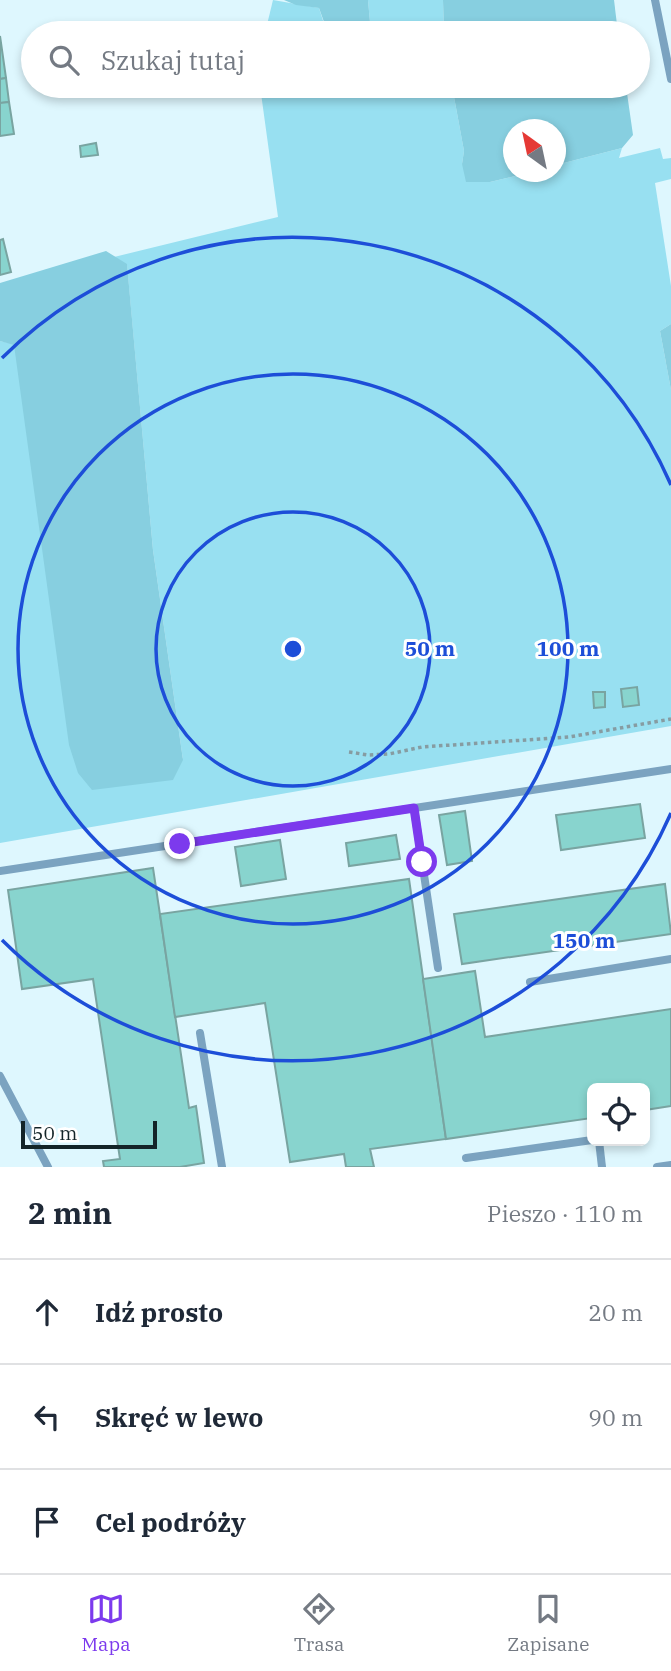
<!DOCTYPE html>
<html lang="pl">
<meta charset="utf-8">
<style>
:root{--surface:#fff;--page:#f2f2f3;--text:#1f2937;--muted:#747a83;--line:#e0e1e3;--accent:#7c3aed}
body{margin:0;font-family:"IBM Plex Serif",serif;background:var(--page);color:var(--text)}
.controls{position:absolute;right:21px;bottom:21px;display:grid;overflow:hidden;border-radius:10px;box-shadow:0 4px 10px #0003}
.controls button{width:63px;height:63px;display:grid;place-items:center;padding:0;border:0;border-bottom:2px solid var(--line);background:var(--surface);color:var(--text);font:35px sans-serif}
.compass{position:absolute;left:503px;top:119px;width:63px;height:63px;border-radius:50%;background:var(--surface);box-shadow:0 4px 10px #0003;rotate:327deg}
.scale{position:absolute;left:21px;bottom:18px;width:136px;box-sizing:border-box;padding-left:7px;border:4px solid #132428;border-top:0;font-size:19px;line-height:24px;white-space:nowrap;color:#132428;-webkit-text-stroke:5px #fff;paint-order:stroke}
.stop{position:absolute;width:21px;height:21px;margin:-16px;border:5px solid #7c3aed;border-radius:50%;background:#fff}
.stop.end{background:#7c3aed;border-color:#fff;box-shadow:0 2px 7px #0008}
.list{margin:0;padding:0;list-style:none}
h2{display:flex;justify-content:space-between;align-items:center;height:91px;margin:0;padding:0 28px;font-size:30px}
h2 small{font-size:23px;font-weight:400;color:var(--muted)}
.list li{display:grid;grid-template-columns:46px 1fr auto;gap:21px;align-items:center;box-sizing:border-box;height:105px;padding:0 28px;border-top:2px solid var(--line)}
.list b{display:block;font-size:26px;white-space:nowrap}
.list em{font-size:23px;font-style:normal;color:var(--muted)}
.icon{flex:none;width:38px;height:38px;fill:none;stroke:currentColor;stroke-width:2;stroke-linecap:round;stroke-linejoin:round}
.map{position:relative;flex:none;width:671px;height:1167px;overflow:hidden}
.search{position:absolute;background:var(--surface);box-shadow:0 4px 10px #0003;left:21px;right:21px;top:21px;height:77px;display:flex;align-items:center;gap:18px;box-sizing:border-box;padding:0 24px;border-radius:38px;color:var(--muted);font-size:26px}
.sheet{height:406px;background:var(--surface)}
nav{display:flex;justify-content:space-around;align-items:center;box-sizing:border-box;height:98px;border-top:2px solid var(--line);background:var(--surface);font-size:19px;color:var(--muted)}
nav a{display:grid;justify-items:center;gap:4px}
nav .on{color:var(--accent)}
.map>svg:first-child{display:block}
</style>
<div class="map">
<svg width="671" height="1167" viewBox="0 0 671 1167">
<rect width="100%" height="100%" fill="#def7fe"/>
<g fill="#98e0f1">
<path d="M273,0L319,8L327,33H265Z"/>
<path d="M368,0H443L444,33H371Z"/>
<path d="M260,86H452L464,151L462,164L490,182L532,172H556V165L622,148L619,158L660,148L663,159L671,158V179L655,183L671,286V324L660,331L671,390V726L0,843V341L14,344L183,760L153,550L127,265L114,257L278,217Z"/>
</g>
<g fill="#87cfe0">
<path d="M284,0H368L371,33H328L319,8L296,5Z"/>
<path d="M443,0H614L618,33H444Z"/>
<path d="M452,86H626L633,135L622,148L556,165V130H514V172H532L490,182H466L462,164L464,151Z"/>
<path d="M106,251L127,264L153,550L183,760L173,780L92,790L78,773L69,745L14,345L0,341V283Z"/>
<path d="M671,324V390L660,331Z"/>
</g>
<g fill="#88d4ce" stroke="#79a4a1" stroke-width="2">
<path d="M0,36L6,78L0,79Z"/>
<path d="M6,78L9,102L0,103V79Z"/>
<path d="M9,102L14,134L0,136V103Z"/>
<path d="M96,143L98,155L81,157L80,146Z"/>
<path d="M3,239L11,272L0,275V240Z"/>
<path d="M637,687L639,705L623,707L621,689Z"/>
<path d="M593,692H605V707L594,708Z"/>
<path d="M640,804L645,838L561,850L556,815Z"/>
<path d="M465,811L472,861L447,865L439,815Z"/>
<path d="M396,835L400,859L349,866L346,843Z"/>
<path d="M280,840L286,879L241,886L235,847Z"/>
<path d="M153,868L189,1108L196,1106L204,1163L180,1167H104L103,1161L120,1159L93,979L22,989L8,890Z"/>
<path d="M409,879L446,1139L370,1149L374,1167H346L344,1154L290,1162L265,1003L175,1017L160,914Z"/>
<path d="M665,884L671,934L462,964L454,914Z"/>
<path d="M475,971L485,1037L671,1009V1106L645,1110V1088H592V1118L446,1139L423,979Z"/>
</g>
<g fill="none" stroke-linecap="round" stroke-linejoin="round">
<path stroke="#869ca2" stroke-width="3.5" stroke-dasharray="3.5 3.5" stroke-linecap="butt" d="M349,752L368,755L389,754L422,747L569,737L671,719"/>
<g stroke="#7ba3c0" stroke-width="8">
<path d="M655,0L671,79"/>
<path d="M414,808L438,968"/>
<path d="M0,871L671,769"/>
<path d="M530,982L671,959"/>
<path d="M200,1033L222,1167"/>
<path d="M0,1076L48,1167"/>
<path d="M599,1141L602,1167"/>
<path d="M466,1158L592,1140"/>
<path d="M657,1167L671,1165"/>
</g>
</g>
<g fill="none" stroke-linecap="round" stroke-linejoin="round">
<path stroke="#7c3aed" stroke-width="9" d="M180,844L414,808L422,862"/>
</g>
<g fill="none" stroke="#1d4ed8" stroke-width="3.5">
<circle cx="293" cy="649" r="137"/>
<circle cx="293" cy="649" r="275"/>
<path d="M671 813A412 412 0 0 1 2 940M2 358A412 412 0 0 1 671 485"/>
</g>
<circle cx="293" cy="649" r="10" fill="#1d4ed8" stroke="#fff" stroke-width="3.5"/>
<g font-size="21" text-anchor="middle" font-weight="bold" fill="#1d4ed8" stroke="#fff" stroke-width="6" stroke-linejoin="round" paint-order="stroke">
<text x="430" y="656">50 m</text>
<text x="568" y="656">100 m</text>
<text x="584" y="948">150 m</text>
</g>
</svg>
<div class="controls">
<button><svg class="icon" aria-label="locate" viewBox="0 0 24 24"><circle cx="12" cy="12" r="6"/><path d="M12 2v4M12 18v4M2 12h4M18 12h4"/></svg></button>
</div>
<svg class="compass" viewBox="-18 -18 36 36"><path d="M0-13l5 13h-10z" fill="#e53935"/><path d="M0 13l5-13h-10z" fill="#747a83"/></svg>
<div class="scale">50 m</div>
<div class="stop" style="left:422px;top:862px"></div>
<div class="stop end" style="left:180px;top:844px"></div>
<div class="search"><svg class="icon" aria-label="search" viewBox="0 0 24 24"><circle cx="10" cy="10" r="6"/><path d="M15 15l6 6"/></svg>Szukaj tutaj</div>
</div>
<section class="sheet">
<h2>2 min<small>Pieszo · 110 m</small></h2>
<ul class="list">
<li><svg class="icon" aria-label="ahead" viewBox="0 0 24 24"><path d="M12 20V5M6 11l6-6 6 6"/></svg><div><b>Idź prosto</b></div><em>20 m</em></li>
<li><svg class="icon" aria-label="left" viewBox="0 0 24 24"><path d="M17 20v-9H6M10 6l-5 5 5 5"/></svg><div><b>Skręć w lewo</b></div><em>90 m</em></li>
<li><svg class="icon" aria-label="arrive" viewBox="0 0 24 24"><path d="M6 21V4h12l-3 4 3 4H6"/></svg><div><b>Cel podróży</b></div></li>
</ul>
</section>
<nav>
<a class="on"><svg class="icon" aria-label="map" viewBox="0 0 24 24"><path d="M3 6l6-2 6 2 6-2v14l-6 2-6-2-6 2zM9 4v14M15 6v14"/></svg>Mapa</a>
<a><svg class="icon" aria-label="directions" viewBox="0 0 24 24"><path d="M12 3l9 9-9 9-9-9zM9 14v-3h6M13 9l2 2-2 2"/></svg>Trasa</a>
<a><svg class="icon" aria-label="saved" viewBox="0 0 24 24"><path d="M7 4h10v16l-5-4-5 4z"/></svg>Zapisane</a>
</nav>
